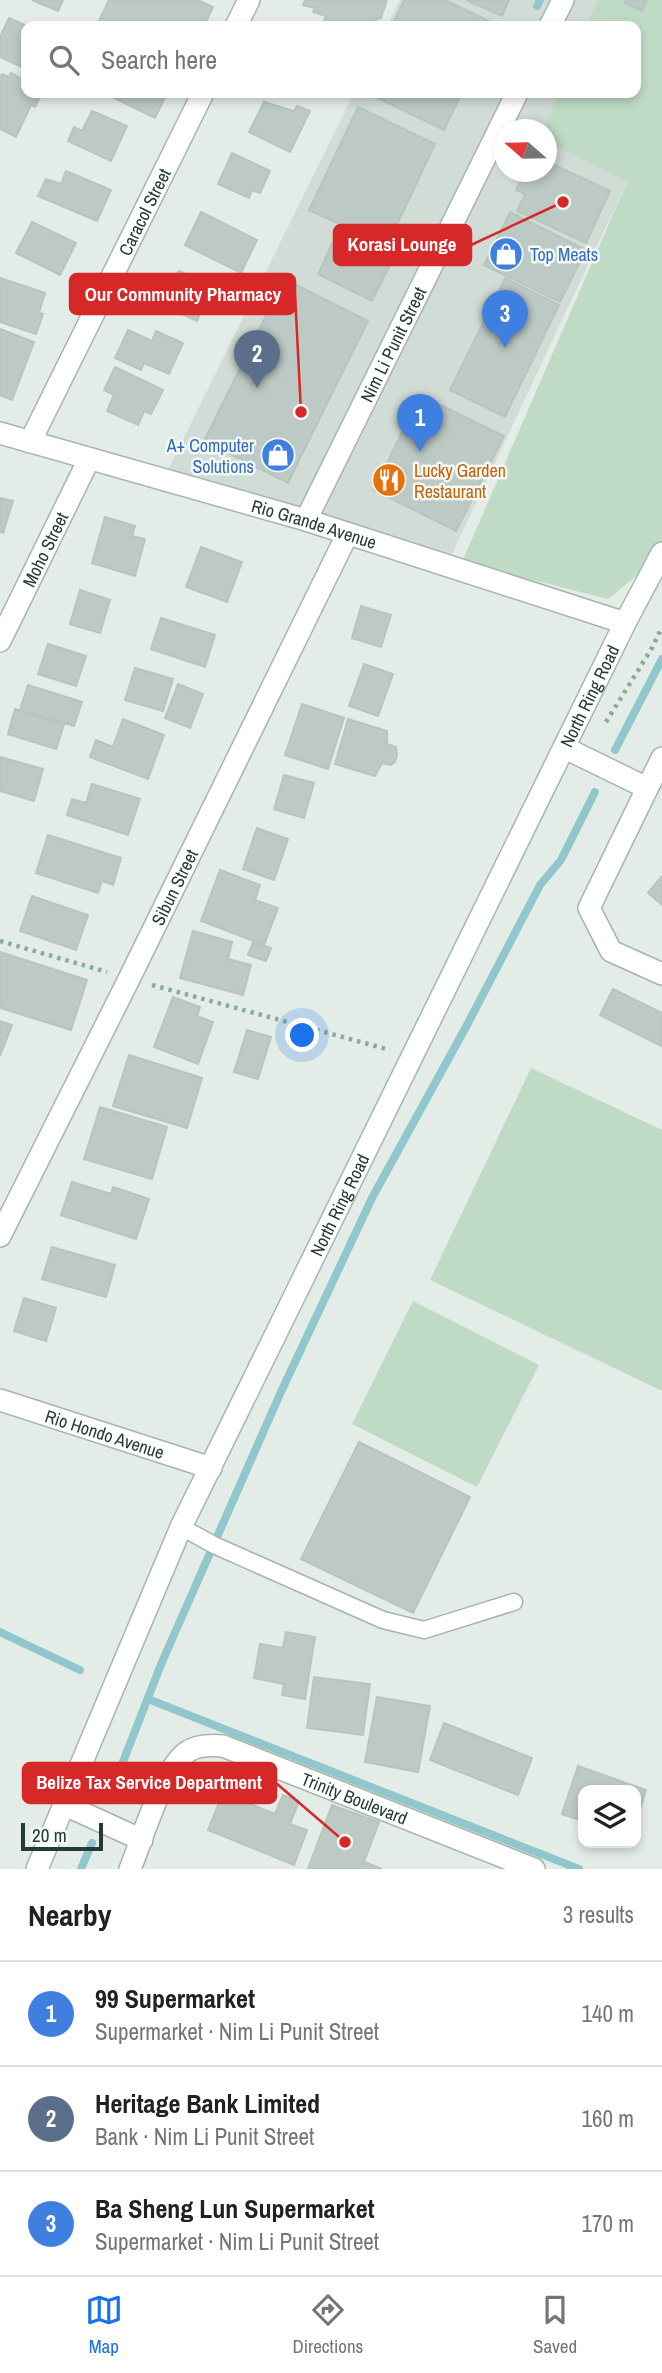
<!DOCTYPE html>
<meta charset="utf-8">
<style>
:root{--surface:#fff;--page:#f6f6f6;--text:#202124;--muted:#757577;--line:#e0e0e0;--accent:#1a73e8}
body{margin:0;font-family:"Archivo Narrow",sans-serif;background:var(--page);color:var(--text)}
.controls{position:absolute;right:21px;bottom:21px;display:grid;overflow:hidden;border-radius:14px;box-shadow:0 4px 10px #0003}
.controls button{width:63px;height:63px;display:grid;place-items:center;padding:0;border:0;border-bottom:2px solid var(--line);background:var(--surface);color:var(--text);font:35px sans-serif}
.compass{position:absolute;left:494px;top:119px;width:63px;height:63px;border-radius:50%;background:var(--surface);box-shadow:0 4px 10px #0003;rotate:290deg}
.scale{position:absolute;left:21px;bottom:18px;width:82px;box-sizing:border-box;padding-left:7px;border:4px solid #253c34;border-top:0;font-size:19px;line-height:24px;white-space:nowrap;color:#253c34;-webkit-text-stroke:5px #f4f9f6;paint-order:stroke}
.you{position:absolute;left:303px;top:1036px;width:24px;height:24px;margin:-18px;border:5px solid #fff;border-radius:50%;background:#1a73e8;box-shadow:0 0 0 10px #1a73e833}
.badge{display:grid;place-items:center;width:46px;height:46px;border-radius:50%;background:var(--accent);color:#fff;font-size:23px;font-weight:700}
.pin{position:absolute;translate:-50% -58px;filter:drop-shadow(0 2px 4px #0008)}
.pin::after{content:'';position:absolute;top:37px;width:24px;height:21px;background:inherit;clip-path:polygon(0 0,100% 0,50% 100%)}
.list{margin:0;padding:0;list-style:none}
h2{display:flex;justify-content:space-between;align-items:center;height:91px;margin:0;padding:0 28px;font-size:30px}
h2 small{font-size:23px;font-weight:400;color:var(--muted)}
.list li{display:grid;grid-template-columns:46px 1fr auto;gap:21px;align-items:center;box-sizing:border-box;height:105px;padding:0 28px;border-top:2px solid var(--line)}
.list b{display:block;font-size:26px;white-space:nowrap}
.list p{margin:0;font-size:23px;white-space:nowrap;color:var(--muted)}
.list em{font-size:23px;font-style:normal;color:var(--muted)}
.icon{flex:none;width:38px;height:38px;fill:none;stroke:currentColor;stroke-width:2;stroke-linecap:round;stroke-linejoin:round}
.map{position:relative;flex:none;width:662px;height:1869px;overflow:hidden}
.search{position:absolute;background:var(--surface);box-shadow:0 4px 10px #0003;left:21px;right:21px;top:21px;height:77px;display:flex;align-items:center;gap:18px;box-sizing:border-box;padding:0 24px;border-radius:14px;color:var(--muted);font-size:26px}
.sheet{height:406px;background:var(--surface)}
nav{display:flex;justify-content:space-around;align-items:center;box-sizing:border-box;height:98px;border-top:2px solid var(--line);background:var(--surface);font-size:19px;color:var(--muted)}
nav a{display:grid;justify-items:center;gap:4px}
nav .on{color:var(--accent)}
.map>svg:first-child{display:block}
</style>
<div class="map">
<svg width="662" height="1869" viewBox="0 0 662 1869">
<rect width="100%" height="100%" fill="#e4ece8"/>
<g fill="#d2dcd7">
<path d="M400,0H597L586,26H387Z"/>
<path d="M354,93H558L543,129L504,130V172H546L547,142L627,182L444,571L163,480Z"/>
</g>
<g fill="#bfdbc5">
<path d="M597,0H662V555L608,599L462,562L627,182L547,142L546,130L543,129L558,93H636V26H586Z"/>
<path d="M531,1068L662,1130V1391L430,1280Z"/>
<path d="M413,1301L539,1365L477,1487L352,1424Z"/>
</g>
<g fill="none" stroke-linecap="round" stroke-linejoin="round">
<g stroke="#91c6cc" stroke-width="8">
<path d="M537,6L540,0"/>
<path d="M615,750L662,659"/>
<path d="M0,1632L80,1670"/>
<path d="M148,1699L579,1869"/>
<path d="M108,1800L162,1662L280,1394L372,1198L467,1025L540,885L561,860L595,792"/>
<path d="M81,1869L92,1843"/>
</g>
</g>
<g fill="#bcc9c4" stroke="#b7c5be" stroke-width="2">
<path d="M32,0H63L58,11Z"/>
<path d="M109,0H198L213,7L204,26H101L97,25Z"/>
<path d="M305,0H387L381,18L377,19L375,26H331L323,24L326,16L313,12L315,8L303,5Z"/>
<path d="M404,0H445L495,24L494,26H392Z"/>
<path d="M466,0H509L502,16Z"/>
<path d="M626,0H647L642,11L625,3Z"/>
<path d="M9,18L27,26L26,69L0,57V37Z"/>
<path d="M11,73L26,81V93H42L35,107L31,105L16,137L0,129V78L2,74L9,77Z"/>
<path d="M104,93H167L155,118Z"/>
<path d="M367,93H462L444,130Z"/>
<path d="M264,102L294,111L297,106L310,111L290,152L249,132Z"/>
<path d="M358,107L435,144L387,246L309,210Z"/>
<path d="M92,111L127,126L111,161L68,141L74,127L82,131Z"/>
<path d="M232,153L270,171L260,193L252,190L249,198L218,184Z"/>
<path d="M546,161L610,191L586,243L517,211L525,194L516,190L525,172L534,175L536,172H546Z"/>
<path d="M66,171L111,190L97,221L38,196L46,179L61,184Z"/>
<path d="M201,212L257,240L241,273L185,245Z"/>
<path d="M510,212L586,250L560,302L484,265Z"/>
<path d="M32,222L76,243L60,275L16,253Z"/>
<path d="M338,231L393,259L372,301L318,274Z"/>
<path d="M179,271L226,292L219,309L205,303L197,321L164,306Z"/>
<path d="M0,278L45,293L39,313L43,314L36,334L0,322Z"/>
<path d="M505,278L559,305L505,417L450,390Z"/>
<path d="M284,279L368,321L288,483L204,441Z"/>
<path d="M0,329L34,342L12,400L0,395Z"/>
<path d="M128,330L152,341L156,331L183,343L169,374L144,363L141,370L115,358Z"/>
<path d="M115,367L163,390L151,414L144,411L138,425L107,411L114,395L104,390Z"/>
<path d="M420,395L504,436L456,531L374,490Z"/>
<path d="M0,498L13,501L3,533L0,532Z"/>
<path d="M105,517L135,526L132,536L145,539L135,576L92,563Z"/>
<path d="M201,547L242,562L227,602L186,587Z"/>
<path d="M80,590L110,600L100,633L70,624Z"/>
<path d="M361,606L391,615L381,647L352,638Z"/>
<path d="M161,618L215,635L205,667L151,649Z"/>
<path d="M48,644L86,656L76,686L38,674Z"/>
<path d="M364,664L393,674L378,716L349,706Z"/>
<path d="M135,668L173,679L163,711L125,700Z"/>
<path d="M178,684L203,694L190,728L165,718Z"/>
<path d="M28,685L82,702L74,726L20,710Z"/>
<path d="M302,704L344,718L328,769L285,755Z"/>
<path d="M15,709L64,725L56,749L8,734Z"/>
<path d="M123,719L164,735L148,779L90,757L96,740L113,747Z"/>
<path d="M348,719L387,731V744L396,747L397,755L395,762L391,765L382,763L375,776L335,764Z"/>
<path d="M0,757L43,769L34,801L0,791Z"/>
<path d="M284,775L314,783L304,818L274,809Z"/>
<path d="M92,784L140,799L128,835L67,815L72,799L86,803Z"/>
<path d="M257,828L288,839L274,880L243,869Z"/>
<path d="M48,835L121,858L113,885L102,881L98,893L36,873Z"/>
<path d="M220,870L260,885L255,900L278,908L264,945L201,921Z"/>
<path d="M662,876V905L648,893Z"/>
<path d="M32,896L88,915L76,950L20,931Z"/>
<path d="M193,931L232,942L228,959L251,965L243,995L180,978Z"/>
<path d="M253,942L271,948L266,961L248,955Z"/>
<path d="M0,952L87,980L71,1030L0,1008Z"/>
<path d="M613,989L662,1013L661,1046L600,1015Z"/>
<path d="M173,997L200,1007L197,1016L213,1022L198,1064L154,1047Z"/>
<path d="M0,1021L12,1025L0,1056Z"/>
<path d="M247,1030L271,1037L258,1079L234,1072Z"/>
<path d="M129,1055L202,1078L187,1128L113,1106Z"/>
<path d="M100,1107L167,1127L152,1179L84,1159Z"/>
<path d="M72,1182L111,1194L113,1187L149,1199L136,1239L61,1215Z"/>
<path d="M52,1247L115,1265L106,1297L42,1279Z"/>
<path d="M24,1298L56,1308L46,1341L14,1331Z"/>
<path d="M359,1442L470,1497L413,1613L301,1559Z"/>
<path d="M286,1632L315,1637L305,1699L282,1695L284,1684L254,1678L260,1644L283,1648Z"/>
<path d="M314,1677L370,1684L363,1735L307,1728Z"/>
<path d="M377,1697L430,1706L418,1772L365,1762Z"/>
<path d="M444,1723L532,1758L518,1795L430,1760Z"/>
<path d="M578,1766L646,1790L636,1821V1790H583V1821L562,1814Z"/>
<path d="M223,1793L275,1814L283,1795L299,1801L290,1824L307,1830L294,1865L208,1830Z"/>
<path d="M332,1805L379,1822L364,1862L382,1869H308Z"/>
</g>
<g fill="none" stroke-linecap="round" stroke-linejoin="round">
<g stroke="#a7b4ae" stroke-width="19">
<path id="lane" d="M181,1527L214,1545L383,1620L424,1630L514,1602"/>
</g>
<g stroke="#a7b4ae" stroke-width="24">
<g id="street">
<path d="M236,26L249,0"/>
<path d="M550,26L563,0"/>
<path id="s1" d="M0,433L306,520L625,623"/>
<path id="s2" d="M30,442L203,93"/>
<path id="s3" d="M306,520L517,93"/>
<path id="s4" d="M0,641L89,459"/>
<path d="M565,748L647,788"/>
<path d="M662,758L589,908L611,951L662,974"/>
<path id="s5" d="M0,1236L129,979L347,535"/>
<path id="s6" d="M0,1400L211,1468"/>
<path d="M63,1804L142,1840"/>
<path id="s7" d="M130,1869C142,1840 162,1770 187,1752C197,1745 211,1745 223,1746L534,1869"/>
</g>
</g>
<g stroke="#a3b7af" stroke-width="24">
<g id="secondary">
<path id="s8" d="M37,1869L181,1527L625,623L662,553"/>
</g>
</g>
<g stroke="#87ac9f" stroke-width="4.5" stroke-dasharray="3.5 5" stroke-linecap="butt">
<path d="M606,722L652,648L662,627"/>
<path d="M0,941L107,972"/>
<path d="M152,985L390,1050"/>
</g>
<use href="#lane" stroke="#fff" stroke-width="16"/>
<use href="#street" stroke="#fff" stroke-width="21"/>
<use href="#secondary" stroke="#fff" stroke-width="21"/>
</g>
<defs>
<g id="shop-disc" transform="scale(1.75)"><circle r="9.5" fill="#3f7fe0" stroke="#f4f9f6"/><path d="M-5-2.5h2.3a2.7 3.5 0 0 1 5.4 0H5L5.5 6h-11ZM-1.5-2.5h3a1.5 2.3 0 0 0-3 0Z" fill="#fff"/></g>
<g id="restaurant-disc" transform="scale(1.75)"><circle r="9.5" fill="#e8710a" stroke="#f4f9f6"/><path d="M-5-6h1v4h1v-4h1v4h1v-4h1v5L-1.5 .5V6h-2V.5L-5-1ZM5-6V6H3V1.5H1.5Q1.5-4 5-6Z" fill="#fff"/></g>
</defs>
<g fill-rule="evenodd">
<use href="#shop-disc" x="506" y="254"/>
<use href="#shop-disc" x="278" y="455"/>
<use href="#restaurant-disc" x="389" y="480"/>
</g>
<g text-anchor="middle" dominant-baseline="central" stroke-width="5" stroke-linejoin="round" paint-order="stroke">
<g font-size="18" fill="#253c34" stroke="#f4f9f6">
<text stroke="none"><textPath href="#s2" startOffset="257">Caracol Street</textPath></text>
<text stroke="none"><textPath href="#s3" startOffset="196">Nim Li Punit Street</textPath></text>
<text stroke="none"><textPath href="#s1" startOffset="327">Rio Grande Avenue</textPath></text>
<text stroke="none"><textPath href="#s4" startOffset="102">Moho Street</textPath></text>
<text stroke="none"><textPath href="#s8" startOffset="1297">North Ring Road</textPath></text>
<text stroke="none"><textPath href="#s5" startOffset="390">Sibun Street</textPath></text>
<text stroke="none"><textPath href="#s8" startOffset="730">North Ring Road</textPath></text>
<text stroke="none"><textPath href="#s6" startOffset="110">Rio Hondo Avenue</textPath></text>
<text stroke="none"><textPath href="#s7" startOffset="310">Trinity Boulevard</textPath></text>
</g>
<g font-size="18" fill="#366cbe" stroke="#f4f9f6" text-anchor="start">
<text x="530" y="254">Top Meats</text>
<text x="254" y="445" text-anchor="end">A+ Computer<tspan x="254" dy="21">Solutions</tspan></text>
</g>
<g font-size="18" fill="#c56008" stroke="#f4f9f6" text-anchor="start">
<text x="414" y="470">Lucky Garden<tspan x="414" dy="21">Restaurant</tspan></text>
</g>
</g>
<path fill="none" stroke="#d62828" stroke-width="2.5" d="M563 202L471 245M301 412L295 294M345 1842L276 1783"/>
<g fill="#d62828" stroke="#f4f9f6" stroke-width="2.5">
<circle cx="563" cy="202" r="7"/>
<circle cx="301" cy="412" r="7"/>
<circle cx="345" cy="1842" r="7"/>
</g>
<g fill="#d62828" stroke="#d62828" stroke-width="2.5">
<rect x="334" y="225" width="137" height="40" rx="7"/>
<rect x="70" y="274" width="225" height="40" rx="7"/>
<rect x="23" y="1763" width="253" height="40" rx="7"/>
</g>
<g font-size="19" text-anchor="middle" font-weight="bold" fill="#fff">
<text x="402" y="251">Korasi Lounge</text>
<text x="183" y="301">Our Community Pharmacy</text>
<text x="149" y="1789">Belize Tax Service Department</text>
</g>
</svg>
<div class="controls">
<button><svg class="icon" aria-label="layers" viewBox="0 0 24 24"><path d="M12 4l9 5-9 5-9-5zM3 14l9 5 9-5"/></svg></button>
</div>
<svg class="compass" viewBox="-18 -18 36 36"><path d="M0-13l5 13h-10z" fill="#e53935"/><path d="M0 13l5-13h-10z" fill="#757577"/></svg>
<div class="scale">20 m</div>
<div class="you"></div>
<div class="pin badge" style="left:420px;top:452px;background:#3f7fe0">1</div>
<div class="pin badge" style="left:257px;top:388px;background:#5c6f8a">2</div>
<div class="pin badge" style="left:505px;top:348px;background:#3f7fe0">3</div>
<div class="search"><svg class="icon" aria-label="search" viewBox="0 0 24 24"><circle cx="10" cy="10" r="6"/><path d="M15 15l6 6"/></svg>Search here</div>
</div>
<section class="sheet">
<h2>Nearby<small>3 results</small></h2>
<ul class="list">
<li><span class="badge" style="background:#3f7fe0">1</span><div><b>99 Supermarket</b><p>Supermarket · Nim Li Punit Street</p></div><em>140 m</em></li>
<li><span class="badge" style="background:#5c6f8a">2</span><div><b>Heritage Bank Limited</b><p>Bank · Nim Li Punit Street</p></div><em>160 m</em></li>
<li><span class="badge" style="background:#3f7fe0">3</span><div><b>Ba Sheng Lun Supermarket</b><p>Supermarket · Nim Li Punit Street</p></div><em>170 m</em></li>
</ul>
</section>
<nav>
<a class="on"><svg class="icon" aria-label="map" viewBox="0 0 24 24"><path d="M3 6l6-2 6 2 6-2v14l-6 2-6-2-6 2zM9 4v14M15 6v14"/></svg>Map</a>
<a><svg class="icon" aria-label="directions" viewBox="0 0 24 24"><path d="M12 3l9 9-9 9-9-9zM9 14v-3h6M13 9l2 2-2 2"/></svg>Directions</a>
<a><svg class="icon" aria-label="saved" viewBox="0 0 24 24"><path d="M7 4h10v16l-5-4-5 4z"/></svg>Saved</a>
</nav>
